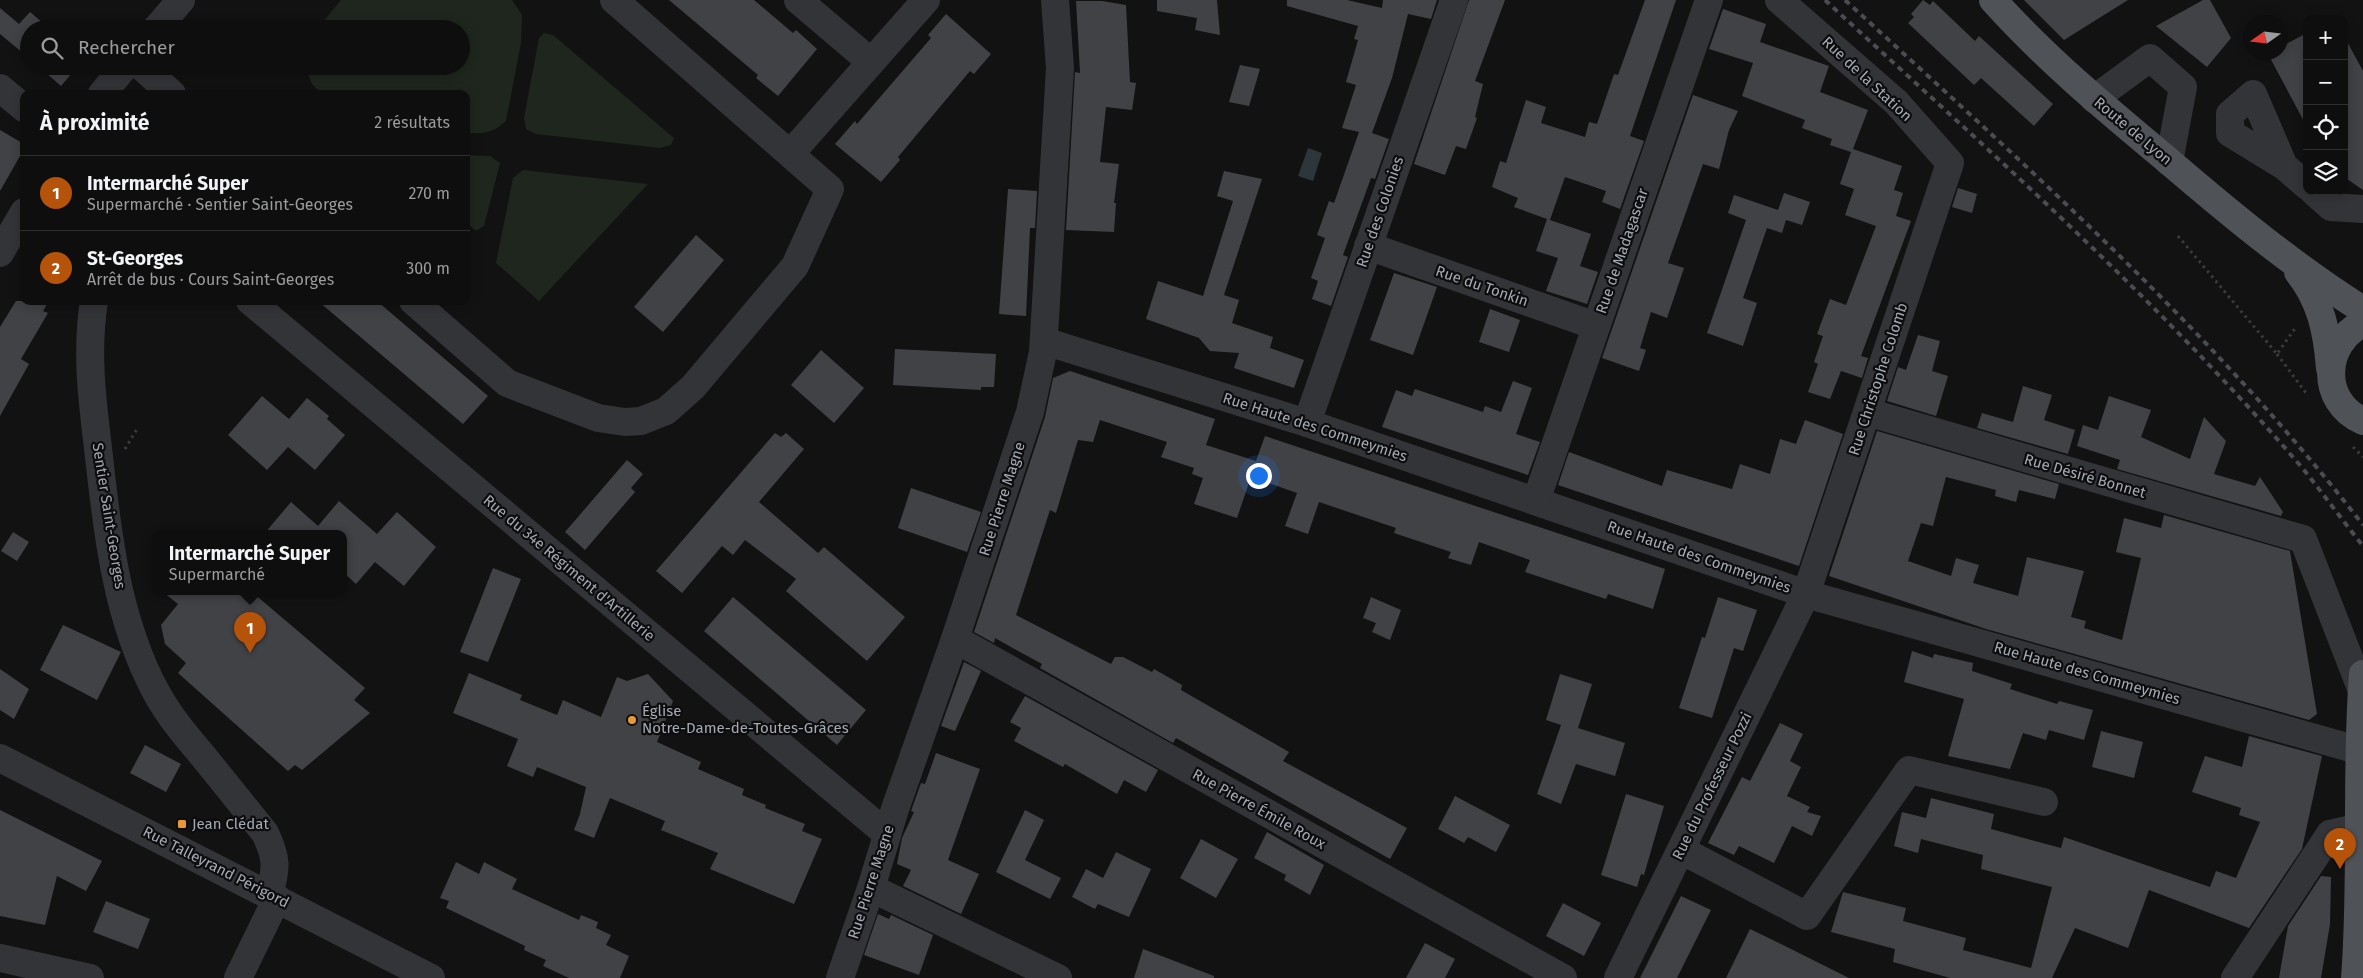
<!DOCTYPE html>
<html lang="fr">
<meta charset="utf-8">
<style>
:root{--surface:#0e0e0e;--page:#1c1c1c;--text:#f1f3f6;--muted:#9b9c9e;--line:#2e2e2e;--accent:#b45309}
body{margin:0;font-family:"Fira Sans",sans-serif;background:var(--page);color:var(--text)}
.controls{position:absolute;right:15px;top:15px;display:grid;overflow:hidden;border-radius:10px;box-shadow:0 2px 12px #0003}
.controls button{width:45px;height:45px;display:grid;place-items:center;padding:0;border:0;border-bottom:1px solid var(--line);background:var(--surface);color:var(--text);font:25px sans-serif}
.compass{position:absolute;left:2243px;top:15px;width:45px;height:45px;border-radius:50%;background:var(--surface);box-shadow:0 2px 12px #0003;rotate:256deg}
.you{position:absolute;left:1258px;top:475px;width:18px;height:18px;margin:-12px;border:4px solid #fff;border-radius:50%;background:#1a73e8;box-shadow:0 0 0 8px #1a73e833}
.badge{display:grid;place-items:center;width:32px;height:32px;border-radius:50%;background:var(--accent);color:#fff;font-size:16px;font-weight:700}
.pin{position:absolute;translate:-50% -41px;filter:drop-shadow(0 1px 2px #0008)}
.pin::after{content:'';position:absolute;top:26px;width:18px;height:15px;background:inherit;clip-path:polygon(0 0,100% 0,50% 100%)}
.popup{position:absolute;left:152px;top:530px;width:195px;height:65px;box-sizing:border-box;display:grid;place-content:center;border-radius:10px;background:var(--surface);filter:drop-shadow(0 1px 4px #0005);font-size:16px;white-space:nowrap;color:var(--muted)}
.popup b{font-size:19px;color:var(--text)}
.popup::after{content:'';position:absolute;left:50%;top:100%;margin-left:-10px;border:10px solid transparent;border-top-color:var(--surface)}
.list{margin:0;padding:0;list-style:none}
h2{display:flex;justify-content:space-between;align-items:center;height:65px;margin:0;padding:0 20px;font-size:21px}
h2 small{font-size:16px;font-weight:400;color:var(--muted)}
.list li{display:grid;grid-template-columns:32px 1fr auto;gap:15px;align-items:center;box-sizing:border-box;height:75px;padding:0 20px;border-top:1px solid var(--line)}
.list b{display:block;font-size:19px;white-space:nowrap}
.list p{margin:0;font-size:16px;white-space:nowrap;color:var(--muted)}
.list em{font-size:16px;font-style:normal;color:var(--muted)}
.icon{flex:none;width:28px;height:28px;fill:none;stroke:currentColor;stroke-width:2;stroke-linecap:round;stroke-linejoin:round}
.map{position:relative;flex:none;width:2363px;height:978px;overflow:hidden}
.search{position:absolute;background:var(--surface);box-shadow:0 2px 12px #0003;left:20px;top:20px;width:450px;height:55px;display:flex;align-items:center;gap:12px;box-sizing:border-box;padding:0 18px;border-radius:28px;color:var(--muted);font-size:19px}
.panel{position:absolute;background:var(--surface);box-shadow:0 2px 12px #0003;left:20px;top:90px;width:450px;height:215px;border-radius:10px}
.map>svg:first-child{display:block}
</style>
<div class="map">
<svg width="2363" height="978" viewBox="0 0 2363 978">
<rect width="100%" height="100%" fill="#121213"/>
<g fill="#1e261e">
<path d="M341,0H512L522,15L521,43L506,121C494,133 483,134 466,133V94H322L312,84L305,66H461V29H317Z"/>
<path d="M544,33L553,35L674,138L671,145L660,148L536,134L526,129L524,118L539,38Z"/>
<path d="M466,155L490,156L500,163L484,226L476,231L466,222Z"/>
<path d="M523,170L648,184L539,301L496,263L513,178Z"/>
</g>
<path fill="#2c363b" d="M1308,148L1322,153L1313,181L1298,176Z"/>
<g fill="#414246">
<path d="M669,0H754L793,33L796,30L817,49L778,96L756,78L758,75Z"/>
<path d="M1157,0H1217L1220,35L1195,30L1197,18L1157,11Z"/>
<path d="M1287,0H1347L1382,8L1383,0H1437L1431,19L1408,14L1392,78L1372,133L1389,139L1375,179L1371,178L1343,255L1348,257L1331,306L1312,299L1318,281L1311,278L1325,238L1317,235L1329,201L1334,203L1359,132L1342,128L1356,85L1346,82L1358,40L1354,39L1358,26L1287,6Z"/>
<path d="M1469,0H1505L1475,81L1483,84L1475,117L1477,118L1466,149L1456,146L1445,175L1414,164Z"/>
<path d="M1645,0H1676L1630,136L1644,141L1620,209L1602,202L1606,191L1565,177L1550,220L1591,234L1580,266L1598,272L1587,304L1546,291L1558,258L1536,251L1547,219L1514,207L1518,198L1492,187L1500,161L1506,163L1526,100L1546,107L1541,123L1585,137L1589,122L1597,124L1614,74L1618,75Z"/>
<path d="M1923,0L1930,5L1933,1L1975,41L1979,36L2053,104L2034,126L1981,78L1974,85L1908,23L1914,17L1911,14Z"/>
<path d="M2024,0H2128L2064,40Z"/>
<path d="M2203,0H2210L2231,38L2207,67L2156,26Z"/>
<path d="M1076,1H1102L1126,5L1130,82L1136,83L1132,110L1106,107L1100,162L1119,164L1114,203H1116L1114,232L1066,230L1075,72L1080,73Z"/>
<path d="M0,8L19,24L30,12L50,29H29V58L0,34Z"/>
<path d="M1723,9L1766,24L1760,42L1829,66L1820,92L1868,110L1853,149L1902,166L1894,190L1903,193L1896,216L1911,221L1861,356L1868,358L1862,378L1841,371L1830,399L1808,392L1818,364L1814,362L1823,336L1817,334L1830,299L1846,305L1876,226L1845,215L1854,189L1840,184L1851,152L1830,145L1832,139L1802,128L1805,120L1742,96L1753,63L1709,49Z"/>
<path d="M946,14L991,54L974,74L970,71L898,157L900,160L881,182L835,144L855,121L857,124L931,38L928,35Z"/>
<path d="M2307,33V127L2268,54L2280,52V47Z"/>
<path d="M2344,36L2363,71V190L2344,177Z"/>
<path d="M1240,65L1260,69L1249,106L1229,102Z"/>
<path d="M38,66H78L61,86Z"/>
<path d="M1693,95L1738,111L1729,130L1719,169L1703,164L1668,263L1684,268L1667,318L1651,312L1640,348L1646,350L1639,371L1602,358Z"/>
<path d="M0,130L24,144V149L0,191Z"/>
<path d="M1224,171L1262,179L1224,295L1239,300L1232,323L1273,337L1270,348L1304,360L1294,388L1234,368L1239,353L1210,351L1199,338L1146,319L1158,281L1203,296L1233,201L1217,196Z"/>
<path d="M1958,188L1977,194L1972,213L1952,207Z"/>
<path d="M1008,189L1037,191L1035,228H1030L1026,316L999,314Z"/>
<path d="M1784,193L1810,202L1802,225L1786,220L1782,233L1767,228L1743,298L1757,303L1743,346L1707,333L1746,220L1728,213L1734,195L1778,210Z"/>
<path d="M696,235L724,260L663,332L634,307Z"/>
<path d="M1394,273L1437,287L1413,355L1370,340Z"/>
<path d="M16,301H49L43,311L48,313L21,359L29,364L0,416V327Z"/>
<path d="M318,301H377L488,396L463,424Z"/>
<path d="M1490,309L1520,320L1509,352L1479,342Z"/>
<path d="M1918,335L1940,341L1932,371L1948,376L1936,416L1887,401L1898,367L1906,370Z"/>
<path d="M895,349L996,354L994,387H981V390L893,385Z"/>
<path d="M821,350L864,388L834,423L791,385Z"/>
<path d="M1070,371L1215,419L1206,445L1256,461L1265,436L1665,569L1653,609L1608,594L1606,599L1525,572L1530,560L1479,542L1471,565L1448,558L1451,552L1394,533L1396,528L1319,502L1308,534L1285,526L1297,493L1251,477L1237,518L1194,504L1203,478L1192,474L1194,468L1161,457L1167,442L1100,420L1093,442L1078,440L1056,513L1050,510L1016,615L1111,664L1115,657H1123L1152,672L1154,669L1182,685L1181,690L1289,752L1283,761L1407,828L1390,859L1176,738L1173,743L1040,668L1042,664L1020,652L995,638L994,643L974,632L1045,417L1053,378Z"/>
<path d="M1513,381L1532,388L1516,434L1540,442L1528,475L1382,427L1396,390L1412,396L1415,389L1483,412L1485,406L1501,412Z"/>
<path d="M2023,386L2052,395L2044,420L2075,430L2068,454L1977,428L1982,413L2013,422Z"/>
<path d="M262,396L289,419L307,398L329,416L327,419L345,435L315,470L288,447L267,470L228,435Z"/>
<path d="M2109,396L2151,410L2141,437L2190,459L2204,417L2226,441L2214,474L2255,486L2260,477L2283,512L2281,516L2117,469L2120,460L2077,446L2083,425L2098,430Z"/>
<path d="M1805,420L1843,434L1799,566L1558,485L1569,452L1662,486L1667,470L1732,489L1740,464L1770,474L1780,439L1796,444Z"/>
<path d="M1877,431L2059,484L2055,499L2019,490L2016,502L1995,496L1996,490L1946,477L1933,526L1921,523L1908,561L1951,576L1956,558L1979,565L1973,583L2018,596L2027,557L2084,571L2071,617L2086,621L2084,628L2122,640L2141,558L2116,552L2124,518L2161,528L2164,515L2290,551L2317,714L2309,720L1986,629L1829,576Z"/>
<path d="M775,433L781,437L786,433L804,449L759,502L818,553L824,547L905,617L867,661L786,591L796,579L745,540L733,555L722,546L682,593L656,571Z"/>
<path d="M627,460L643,474L631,488L635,492L585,550L565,532Z"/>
<path d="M911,488L981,512L967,552L898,528Z"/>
<path d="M339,501L377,534L397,512L436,547L404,586L375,562L356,584L344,573V534H264L291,502L318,526Z"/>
<path d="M13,532L29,542L17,561L1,551Z"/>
<path d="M493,568L521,579L488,662L460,652Z"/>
<path d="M163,592H252L365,688L354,700L370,713L302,770L295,765L288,771L178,673L186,663L165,644L161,625L178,604Z"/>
<path d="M733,597L866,710L837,745L704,631Z"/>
<path d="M1371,597L1401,610L1390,640L1372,632L1376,623L1363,618Z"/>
<path d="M1718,597L1757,610L1743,651L1734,648L1712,718L1679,708L1702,637L1705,638Z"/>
<path d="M63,625L121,652L97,700L40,670Z"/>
<path d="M1912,651L1933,658L1934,654L1973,663L1972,671L2012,684L2010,689L2057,704L2059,701L2093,710L2084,740L2049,730L2046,740L2023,733L2010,769L1948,756L1964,699L1904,682Z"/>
<path d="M964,662L981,671L955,731L941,726Z"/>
<path d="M0,669L29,689L14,719L0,710Z"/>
<path d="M469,673L522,695L520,700L557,715L563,700L601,717L617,677L627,681L648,674L673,701L657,742L701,762L698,769L744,789L742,795L766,805L765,808L805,824L802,831L822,839L794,904L710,869L718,853L661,830L665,821L610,798L594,838L574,830L580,814L586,787L537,767L533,777L507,766L518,739L453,713Z"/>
<path d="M1560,674L1592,684L1578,728L1625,743L1615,776L1576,764L1561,804L1537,794L1561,725L1546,720Z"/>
<path d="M1025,696L1158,770L1146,792L1124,780L1117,794L1065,764L1063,767L1014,741L1021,728L1010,722Z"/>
<path d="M1780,723L1803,734L1790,761L1801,767L1787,796L1810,807L1807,812L1821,816L1812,836L1792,826L1774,863L1739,846L1734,855L1708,843L1742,777L1750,781Z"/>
<path d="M2101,731L2143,742L2134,778L2092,767Z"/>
<path d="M2249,736L2322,756L2302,849L2249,928L2149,890L2128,948L2075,928L2052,978H1950L1893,962L1895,949L1831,932L1843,892L1906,908L1903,921L1966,938L1963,950L2031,968L2052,887L1981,869L1983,855L1921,839L1918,853L1894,846L1902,812L1926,818L1931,798L1994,814L1991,829L2061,848L2064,837L2210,887L2216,871L2236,878L2260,822L2239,815L2241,808L2192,792L2205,756L2242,767Z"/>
<path d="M145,745L181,764L166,792L130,773Z"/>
<path d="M936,753L980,769L948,860L979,874L961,914L903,886L911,870L897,864L902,838L914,812L911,811L921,783L925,784Z"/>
<path d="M1626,794L1664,806L1644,875L1641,874L1637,887L1601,875Z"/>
<path d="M1455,796L1510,825L1496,852L1468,837L1464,843L1438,829Z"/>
<path d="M0,810L102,861L86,891L57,876L45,925L0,916Z"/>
<path d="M1025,810L1044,820L1025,860L1061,878L1050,899L996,872Z"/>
<path d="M1267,832L1324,865L1310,895L1284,880L1286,875L1254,858Z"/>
<path d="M1201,839L1238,859L1216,898L1180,878Z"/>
<path d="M1116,852L1151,869L1129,917L1098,904L1095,909L1072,897L1086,869L1103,878Z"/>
<path d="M456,862L479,874L484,862L517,879L512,889L579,920L581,915L598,922L596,928L611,935L606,945L629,956L620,978H569L543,966L546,960L524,950L525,946L446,908L449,901L440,898Z"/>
<path d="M2321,876L2331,877L2330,924L2321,978H2279L2288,926Z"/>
<path d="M1681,896L1711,910L1677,978H1640Z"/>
<path d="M106,901L150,919L138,949L93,932Z"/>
<path d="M1563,903L1601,923L1584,956L1546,936Z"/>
<path d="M878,914L889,919L891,915L933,935L919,975L864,955Z"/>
<path d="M1750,929L1787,947L1849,978H1726Z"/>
<path d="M1425,943L1455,959L1445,978H1406Z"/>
<path d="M1143,949L1214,976V978H1134Z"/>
</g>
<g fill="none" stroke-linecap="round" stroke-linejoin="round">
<g stroke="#393b3f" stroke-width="3" stroke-dasharray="2.5 4" stroke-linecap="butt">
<path d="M2178,236L2277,354L2296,327"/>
<path d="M2277,354L2306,393"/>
<path d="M2353,447L2363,457"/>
<path d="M125,449L137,429"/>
</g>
<g stroke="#333438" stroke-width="28">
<path d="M798,0L871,62"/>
<path d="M156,29L181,0"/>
<path d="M141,66L172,94"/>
<path d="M0,88L24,108"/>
<path d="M102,94L125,66"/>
<path d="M2094,99L2150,58L2183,87L2169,162"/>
<path d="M791,153L926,0"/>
<path d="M2284,166L2253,94L2230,114V133L2284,166L2307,186"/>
<path d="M2313,191L2331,207L2363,209"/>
<path d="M1368,246L1596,326"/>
<path d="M0,253L24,212"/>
<path d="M94,301C86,351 92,399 98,448C107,530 116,618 156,692C169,716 186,736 203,756C224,782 244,807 265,833C277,858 277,868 269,894"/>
<path d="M250,301L887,834"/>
<path d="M413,301L507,383L598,418L625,422L641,421L666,411L693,387L795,266L830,189L614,0"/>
<path d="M1044,341L1307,423L1806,594L2361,751"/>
<path d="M1867,412L2303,539L2362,691"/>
<path d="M1307,423L1454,0"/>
<path d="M1536,501L1709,0"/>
<path d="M955,639L1563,978"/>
<path d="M0,758L431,978"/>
<path d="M1681,850L1807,916L1909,770L2044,802"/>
<path d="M871,888L1058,978"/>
<path d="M0,958L90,978"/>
<path d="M238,978L277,898"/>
<path d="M840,978L871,888L895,809L955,639L1030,412L1043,352L1060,68L1055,0"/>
<path d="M1618,978L1806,594L1950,163L1896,102L1779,0"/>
<path d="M2235,978L2330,834L2360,827"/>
</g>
<g stroke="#4f5257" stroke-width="28">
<path d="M1993,0C2045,58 2105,108 2165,158C2228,212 2293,266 2363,310"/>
<path d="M2298,272C2321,301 2327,331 2330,368"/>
<path d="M2363,323C2322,343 2319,402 2363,421"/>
<path d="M2355,978C2363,877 2355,775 2363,674"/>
</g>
<g stroke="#4a4c51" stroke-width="4" stroke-dasharray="6 5" stroke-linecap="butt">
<path d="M1825,0C1989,151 2159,300 2304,470C2324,495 2343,521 2363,546"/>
<path d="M1845,0C2026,166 2212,330 2363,525"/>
</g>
</g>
<g fill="#ea9933" stroke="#0d0d0e" stroke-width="2">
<circle cx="632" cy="720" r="5"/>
<rect x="177" y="819" width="10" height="10" rx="2.5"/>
</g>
<g text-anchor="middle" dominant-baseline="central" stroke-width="4.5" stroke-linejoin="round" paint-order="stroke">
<g font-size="15" fill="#a4aab3" stroke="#0d0d0e">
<text transform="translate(1867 79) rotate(43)">Rue de la Station</text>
<text transform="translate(2133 131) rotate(40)">Route de Lyon</text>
<text transform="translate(1380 212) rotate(-71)">Rue des Colonies</text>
<text transform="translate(1622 251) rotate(-71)">Rue de Madagascar</text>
<text transform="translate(1482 286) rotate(19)">Rue du Tonkin</text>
<text transform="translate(1878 379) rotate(-72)">Rue Christophe Colomb</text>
<text transform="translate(1315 427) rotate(18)">Rue Haute des Commeymies</text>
<text transform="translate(2085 476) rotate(16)">Rue Désiré Bonnet</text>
<text transform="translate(1002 499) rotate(-72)">Rue Pierre Magne</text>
<text transform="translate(109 516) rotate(81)">Sentier Saint-Georges</text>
<text transform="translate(1699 557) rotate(19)">Rue Haute des Commeymies</text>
<text transform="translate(569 568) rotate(40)">Rue du 34e Régiment d'Artillerie</text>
<text transform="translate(2087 673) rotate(16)">Rue Haute des Commeymies</text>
<text transform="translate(1712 786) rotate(-64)">Rue du Professeur Pozzi</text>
<text transform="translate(1259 809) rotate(29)">Rue Pierre Émile Roux</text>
<text transform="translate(216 867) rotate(27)">Rue Talleyrand Périgord</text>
<text transform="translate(871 882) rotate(-72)">Rue Pierre Magne</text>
</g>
<g font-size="15" fill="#a4aab3" stroke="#0d0d0e" text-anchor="start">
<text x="642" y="711">Église<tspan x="642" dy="17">Notre-Dame-de-Toutes-Grâces</tspan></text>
<text x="192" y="824">Jean Clédat</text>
</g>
</g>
</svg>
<div class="controls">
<button>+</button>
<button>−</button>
<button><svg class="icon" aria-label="locate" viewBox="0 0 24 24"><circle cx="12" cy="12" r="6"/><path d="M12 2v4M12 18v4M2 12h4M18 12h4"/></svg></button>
<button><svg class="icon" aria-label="layers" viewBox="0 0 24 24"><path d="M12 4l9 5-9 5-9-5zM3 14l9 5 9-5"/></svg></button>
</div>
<svg class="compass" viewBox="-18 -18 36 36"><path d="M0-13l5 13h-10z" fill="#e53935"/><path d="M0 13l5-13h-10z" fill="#9b9c9e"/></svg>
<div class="you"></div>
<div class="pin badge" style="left:250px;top:653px">1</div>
<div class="popup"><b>Intermarché Super</b>Supermarché</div>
<div class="pin badge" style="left:2340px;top:869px">2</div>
<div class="search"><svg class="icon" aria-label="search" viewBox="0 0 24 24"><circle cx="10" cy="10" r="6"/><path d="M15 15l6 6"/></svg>Rechercher</div>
<section class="panel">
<h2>À proximité<small>2 résultats</small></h2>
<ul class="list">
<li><span class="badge">1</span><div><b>Intermarché Super</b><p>Supermarché · Sentier Saint-Georges</p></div><em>270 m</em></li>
<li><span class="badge">2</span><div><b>St-Georges</b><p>Arrêt de bus · Cours Saint-Georges</p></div><em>300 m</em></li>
</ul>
</section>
</div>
